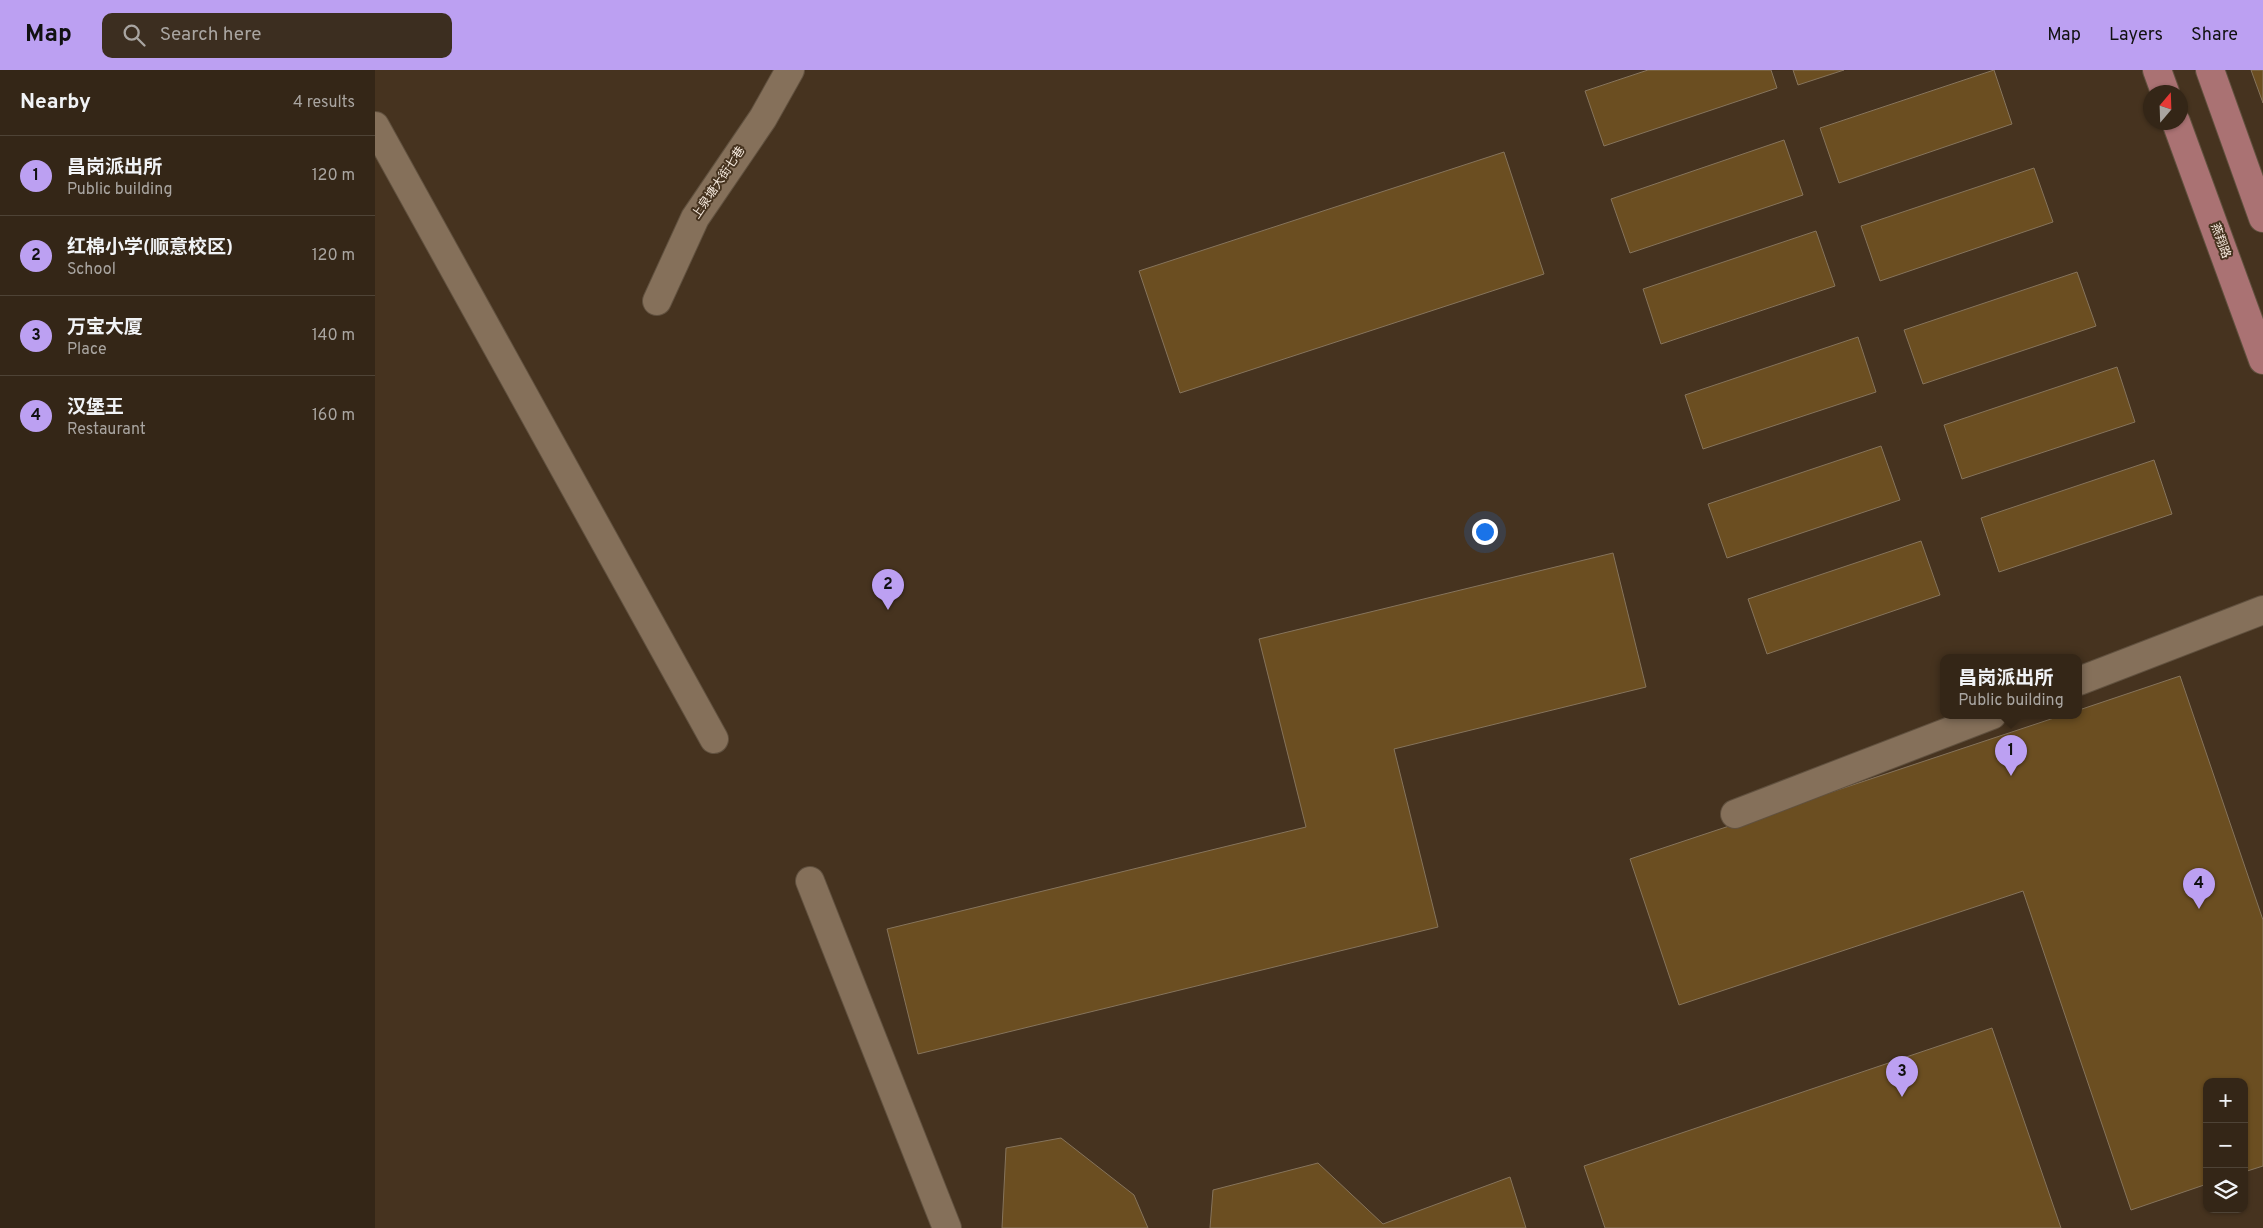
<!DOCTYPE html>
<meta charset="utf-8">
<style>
:root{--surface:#342617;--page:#3c2e20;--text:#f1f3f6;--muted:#a9a5a1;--line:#4e4336;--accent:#bca0f2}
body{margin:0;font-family:Overpass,"Noto Sans SC",sans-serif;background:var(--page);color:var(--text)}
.controls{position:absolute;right:15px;bottom:15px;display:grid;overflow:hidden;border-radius:10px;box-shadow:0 1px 4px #0004}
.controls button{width:45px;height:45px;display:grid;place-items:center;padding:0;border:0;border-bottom:1px solid var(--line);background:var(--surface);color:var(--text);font:25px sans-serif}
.compass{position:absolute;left:1768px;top:15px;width:45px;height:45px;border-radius:50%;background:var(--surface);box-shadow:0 1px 4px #0004;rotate:19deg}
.you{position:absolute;left:1109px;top:461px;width:18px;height:18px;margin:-12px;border:4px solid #fff;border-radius:50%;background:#1a73e8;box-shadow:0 0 0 8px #1a73e833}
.badge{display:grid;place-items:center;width:32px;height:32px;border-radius:50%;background:var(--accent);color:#111;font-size:16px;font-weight:700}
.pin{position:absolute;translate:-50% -41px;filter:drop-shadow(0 1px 2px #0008)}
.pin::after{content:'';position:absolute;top:26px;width:18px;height:15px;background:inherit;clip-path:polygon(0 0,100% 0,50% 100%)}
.popup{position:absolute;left:1565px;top:584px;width:142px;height:65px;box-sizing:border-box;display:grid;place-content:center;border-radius:10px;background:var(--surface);filter:drop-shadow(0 1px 4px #0005);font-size:16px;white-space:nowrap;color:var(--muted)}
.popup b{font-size:19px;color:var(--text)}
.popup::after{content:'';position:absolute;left:50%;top:100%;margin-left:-10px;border:10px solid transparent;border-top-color:var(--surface)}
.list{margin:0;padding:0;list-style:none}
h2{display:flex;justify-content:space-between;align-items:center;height:65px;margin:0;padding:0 20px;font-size:21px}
h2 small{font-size:16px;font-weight:400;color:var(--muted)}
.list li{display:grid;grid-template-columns:32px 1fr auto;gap:15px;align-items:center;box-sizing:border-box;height:80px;padding:0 20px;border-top:1px solid var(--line)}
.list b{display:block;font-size:19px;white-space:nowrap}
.list p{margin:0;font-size:16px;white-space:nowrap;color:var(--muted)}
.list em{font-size:16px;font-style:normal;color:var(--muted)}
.icon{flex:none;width:28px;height:28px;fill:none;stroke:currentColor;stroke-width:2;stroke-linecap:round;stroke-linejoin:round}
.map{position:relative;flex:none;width:1888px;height:1158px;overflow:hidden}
header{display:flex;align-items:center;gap:30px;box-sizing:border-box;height:70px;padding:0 25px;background:var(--accent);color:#111}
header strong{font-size:24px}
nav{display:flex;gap:28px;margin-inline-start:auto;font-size:18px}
.search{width:350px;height:45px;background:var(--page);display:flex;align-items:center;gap:12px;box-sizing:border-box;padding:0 18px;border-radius:10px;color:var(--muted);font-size:19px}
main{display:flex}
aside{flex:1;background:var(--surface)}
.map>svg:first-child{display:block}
</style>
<header>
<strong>Map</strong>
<div class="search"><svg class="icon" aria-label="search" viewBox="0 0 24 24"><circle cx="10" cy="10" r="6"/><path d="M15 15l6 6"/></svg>Search here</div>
<nav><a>Map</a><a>Layers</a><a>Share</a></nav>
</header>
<main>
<aside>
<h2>Nearby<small>4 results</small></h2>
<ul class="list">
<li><span class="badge">1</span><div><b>昌岗派出所</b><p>Public building</p></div><em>120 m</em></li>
<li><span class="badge">2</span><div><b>红棉小学(顺意校区)</b><p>School</p></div><em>120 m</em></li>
<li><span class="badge">3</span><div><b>万宝大厦</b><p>Place</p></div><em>140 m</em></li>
<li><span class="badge">4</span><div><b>汉堡王</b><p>Restaurant</p></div><em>160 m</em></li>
</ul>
</aside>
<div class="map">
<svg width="1888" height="1158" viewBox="0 0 1888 1158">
<rect width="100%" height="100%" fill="#46331f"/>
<g fill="#6b4e21" stroke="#86745c">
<path d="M1273,0H1396L1402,18L1229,76L1210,21Z"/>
<path d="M1418,0H1469L1423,15Z"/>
<path d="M1619,0L1637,54L1464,113L1445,58Z"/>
<path d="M1876,0H1888V33Z"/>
<path d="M1409,70L1428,125L1255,183L1236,129Z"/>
<path d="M1129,82L1169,204L805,323L764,201Z"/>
<path d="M1659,98L1678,152L1505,211L1486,156Z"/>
<path d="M1441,161L1460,216L1286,274L1268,219Z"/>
<path d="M1702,202L1721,256L1548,314L1529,260Z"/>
<path d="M1483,267L1501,322L1328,379L1310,325Z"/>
<path d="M1742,297L1760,352L1587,409L1569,355Z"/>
<path d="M1506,376L1525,430L1352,488L1333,434Z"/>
<path d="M1779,390L1797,444L1624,502L1606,448Z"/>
<path d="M1546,471L1565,525L1392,584L1373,529Z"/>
<path d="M1238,483L1271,617L1019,679L1063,857L543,984L512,859L931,757L884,569Z"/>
<path d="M1805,606L1888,850V1096L1869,1102V1012H1832V1114L1756,1140L1648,821L1304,935L1255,789L1688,645H1704V640Z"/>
<path d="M1617,958L1686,1158H1230L1209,1096Z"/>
<path d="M686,1068L759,1125L773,1158H627L631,1078Z"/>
<path d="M943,1093L1008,1154L1135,1107L1151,1158H835L838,1120Z"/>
</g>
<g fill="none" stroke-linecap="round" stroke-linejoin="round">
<g stroke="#61513f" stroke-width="30">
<g id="minor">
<path d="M0,56L339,669"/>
<path d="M282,231L320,148L388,48L415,0"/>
<path d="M1704,611L1888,540"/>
<path d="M1360,744L1617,645"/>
<path d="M435,811L572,1158"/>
</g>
</g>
<g stroke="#61513f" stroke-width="30">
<g id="major">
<path d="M1782,0L1790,22"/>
<path d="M1835,0L1888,148"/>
<path d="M1801,52L1888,290"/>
</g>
</g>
<use href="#minor" stroke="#85705a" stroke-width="28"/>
<use href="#major" stroke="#aa7273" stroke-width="28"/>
</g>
<g text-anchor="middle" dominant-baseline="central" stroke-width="4" stroke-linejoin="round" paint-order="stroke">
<g font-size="12" fill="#f8ece0" stroke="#46331f">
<text transform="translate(344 113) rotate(-56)">上泉塘大街七巷</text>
<text transform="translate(1845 171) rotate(70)">燕翔路</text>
</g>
</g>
</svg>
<div class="controls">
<button>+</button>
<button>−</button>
<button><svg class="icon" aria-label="layers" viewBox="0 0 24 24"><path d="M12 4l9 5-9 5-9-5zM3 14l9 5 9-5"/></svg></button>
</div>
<svg class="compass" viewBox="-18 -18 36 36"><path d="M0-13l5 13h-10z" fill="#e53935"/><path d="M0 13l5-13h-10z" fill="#a9a5a1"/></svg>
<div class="you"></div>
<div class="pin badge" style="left:1636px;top:706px">1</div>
<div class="popup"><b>昌岗派出所</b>Public building</div>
<div class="pin badge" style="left:513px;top:540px">2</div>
<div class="pin badge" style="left:1527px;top:1027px">3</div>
<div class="pin badge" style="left:1824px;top:839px">4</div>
</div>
</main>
